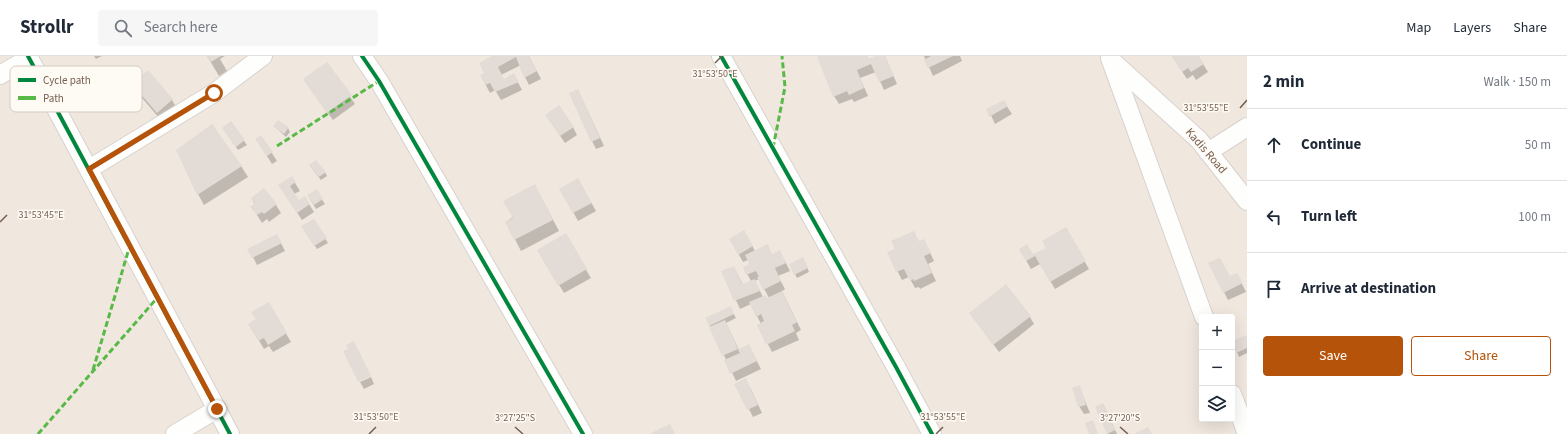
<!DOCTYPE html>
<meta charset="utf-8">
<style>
:root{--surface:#fff;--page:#f6f6f7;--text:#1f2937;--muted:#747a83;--line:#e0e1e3;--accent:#b45309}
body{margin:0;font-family:"Source Sans 3",sans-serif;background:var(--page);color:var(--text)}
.controls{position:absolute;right:12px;bottom:12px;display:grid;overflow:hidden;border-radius:4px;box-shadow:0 4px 16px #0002}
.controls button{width:36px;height:36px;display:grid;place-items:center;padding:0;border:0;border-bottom:1px solid var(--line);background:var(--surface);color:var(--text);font:20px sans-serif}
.stop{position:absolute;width:12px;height:12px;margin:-9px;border:3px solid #b45309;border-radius:50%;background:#fff}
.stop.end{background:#b45309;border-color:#fff;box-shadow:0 1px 4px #0008}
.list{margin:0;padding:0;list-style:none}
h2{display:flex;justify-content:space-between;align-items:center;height:52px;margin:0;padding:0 16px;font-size:17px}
h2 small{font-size:13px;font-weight:400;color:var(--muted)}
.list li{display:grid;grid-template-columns:26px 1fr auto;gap:12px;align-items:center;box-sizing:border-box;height:72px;padding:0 16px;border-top:1px solid var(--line)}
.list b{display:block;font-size:15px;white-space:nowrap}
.list em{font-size:13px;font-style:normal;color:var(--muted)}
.actions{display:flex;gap:8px;padding:12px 16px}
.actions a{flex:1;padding:9px 0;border:1px solid var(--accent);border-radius:4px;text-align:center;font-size:14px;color:var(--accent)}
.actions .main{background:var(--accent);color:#fff}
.icon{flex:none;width:22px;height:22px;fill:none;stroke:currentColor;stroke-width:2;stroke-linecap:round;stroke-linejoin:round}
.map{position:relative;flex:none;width:1247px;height:378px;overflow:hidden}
header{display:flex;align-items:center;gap:24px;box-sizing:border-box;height:56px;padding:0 20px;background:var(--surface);border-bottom:1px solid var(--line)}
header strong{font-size:19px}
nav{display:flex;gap:22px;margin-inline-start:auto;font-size:14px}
.search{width:280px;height:36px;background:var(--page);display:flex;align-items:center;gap:10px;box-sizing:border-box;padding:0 14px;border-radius:4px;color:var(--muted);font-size:15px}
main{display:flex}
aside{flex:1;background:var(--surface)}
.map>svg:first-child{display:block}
</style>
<header>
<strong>Strollr</strong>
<div class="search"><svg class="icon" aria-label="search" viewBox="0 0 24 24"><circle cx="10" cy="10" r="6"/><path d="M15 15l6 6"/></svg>Search here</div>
<nav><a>Map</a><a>Layers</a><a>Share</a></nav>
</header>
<main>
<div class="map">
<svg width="1247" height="378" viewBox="0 0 1247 378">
<rect width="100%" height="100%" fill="#f8f5f0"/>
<path fill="#f0e8df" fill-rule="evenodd" d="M0,0H1247V378H0ZM1202,261H1232V363H1202Z"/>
<g fill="#0003" fill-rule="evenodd">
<path d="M94,0H102L96,3Z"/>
<path d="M207,0H225L220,3L227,15L219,20Z"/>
<path d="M494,0H529L541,23L529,29L521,13L523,12L521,9L501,19L504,24L514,19L522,34L501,44L495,34L490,37L481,20L486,18Z"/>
<path d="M821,0H867L869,4L878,0H885L897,28L884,34L876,16L860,22L868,40L854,46L852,43L839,48L834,40Z"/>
<path d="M924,0H960L962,5L933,20Z"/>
<path d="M1172,0H1198L1208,16L1196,24L1193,19L1187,23Z"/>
<path d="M327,7L355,48L333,64L304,24Z"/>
<path d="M148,16L172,44L180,58L166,70L142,42L134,28Z"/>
<path d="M578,34L604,90L596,93L592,85Z"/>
<path d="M1004,46L1012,58L995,68L988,53Z"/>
<path d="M546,59L573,71L577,79L565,87Z"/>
<path d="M231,67L247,89L238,94L223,72Z"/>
<path d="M274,70L288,72L290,76L286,81Z"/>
<path d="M261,80L277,105L272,108L256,83Z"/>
<path d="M241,110L248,121L204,149L198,138Z"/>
<path d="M310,110L325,116L327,120L321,124Z"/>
<path d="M292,122L300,135L294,138L299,146L309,148L314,156L302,164L284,137Z"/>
<path d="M578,123L596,155L578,165L561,133Z"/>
<path d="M316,135L325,148L316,153L308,140Z"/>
<path d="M541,141L559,175L521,195L506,166Z"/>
<path d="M252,143L276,149L281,157L269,166L267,163L262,167L252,151L255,148Z"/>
<path d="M313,164L328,187L317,193L303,171Z"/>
<path d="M1065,172L1089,213L1055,233L1040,208L1031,213L1020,194L1033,200L1047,192Z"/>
<path d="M744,175L755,195L784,203L790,215L778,220L785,233L782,235L801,274L796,277L799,284L772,296L758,269L761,268L751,248L740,253L723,216L734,211L743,229L751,225L744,212L751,208L748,204L743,206L730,183ZM759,223L769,242L767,243L763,241L755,225Z"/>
<path d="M565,179L591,222L564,237L538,194Z"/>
<path d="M924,184L934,205L928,208L936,225L920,233L919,231L915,232L909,221L902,224L888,197Z"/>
<path d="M281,187L285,195L257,209L253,201Z"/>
<path d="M805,206L809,216L797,222L795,218Z"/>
<path d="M1241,226L1246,236L1228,244L1224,236Z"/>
<path d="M268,247L291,286L273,296L269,290L264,293L249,268L257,264Z"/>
<path d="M732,255L736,262L726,267L739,294L749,290L761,313L736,325L707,263Z"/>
<path d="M970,257L1030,261L1034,268L999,296Z"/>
<path d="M1247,280V297L1239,301L1233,286Z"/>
<path d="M371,321L374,328L364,333L360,326Z"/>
<path d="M736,328L750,331L762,357L753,361Z"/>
<path d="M1079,330L1090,357L1084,358L1079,350Z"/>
<path d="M1103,348L1107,356L1117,378H1108L1096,351Z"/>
</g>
<g fill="#e3dbd5">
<path d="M207,0H221L211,6Z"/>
<path d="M492,0H529L537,15L524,22L516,1L498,11L504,23L514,17L519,26L495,36L490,27L485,29L480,19L484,17L479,7Z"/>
<path d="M819,0H867L868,3L875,0H885L894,20L879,26L871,8L857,14L864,32L849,39L847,35L833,41L817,1Z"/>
<path d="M931,0H953L928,12L924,4Z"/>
<path d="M1172,0H1199L1204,8L1191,16L1188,12L1182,16Z"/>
<path d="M327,6L352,39L327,57L303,23Z"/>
<path d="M148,14L173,43L157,57L132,28Z"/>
<path d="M578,33L600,82L591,86L569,37Z"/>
<path d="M1004,44L1008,50L989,61L986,53Z"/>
<path d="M559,49L574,71L560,80L545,59Z"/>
<path d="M278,64L289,71L284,78L273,70Z"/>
<path d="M231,65L245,84L236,91L222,72Z"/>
<path d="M212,68L242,110L197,139L176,94Z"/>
<path d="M261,79L273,96L267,100L255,83Z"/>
<path d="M316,104L326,116L319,121L309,109Z"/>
<path d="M292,120L296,126L290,130L299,144L305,140L310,148L297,157L278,129Z"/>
<path d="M578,122L592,147L573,157L559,133Z"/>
<path d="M535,128L553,164L514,184L505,166L513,162L503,145Z"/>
<path d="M264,132L277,148L264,158L262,156L257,159L250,151L255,147L251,142Z"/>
<path d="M317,133L323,143L314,149L307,139Z"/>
<path d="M314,163L327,182L314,190L301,170Z"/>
<path d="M1066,171L1086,205L1050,226L1035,200L1026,205L1019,193L1027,188L1033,198L1046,192L1042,185Z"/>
<path d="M744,174L753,190L738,199L729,183Z"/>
<path d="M914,175L919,185L924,183L931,197L924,200L932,217L914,225L913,223L910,225L904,213L896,216L887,196L895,193L891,185Z"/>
<path d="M566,177L587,213L558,230L537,194Z"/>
<path d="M277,178L282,187L252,202L247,193Z"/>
<path d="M768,188L772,198L780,194L786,207L775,212L781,225L763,234L757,221H759L756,215L746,219L743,211L749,208L745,199Z"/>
<path d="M803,201L808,212L794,219L789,208Z"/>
<path d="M1220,202L1230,220L1237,217L1243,227L1223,237L1208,207Z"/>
<path d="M734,210L742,228L755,223L760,235L734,245L721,215Z"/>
<path d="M1006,228L1031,260L993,289L969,257Z"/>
<path d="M782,235L797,266L792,269L795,275L766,289L757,269L764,265L761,258L756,261L749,246L766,239L767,242Z"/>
<path d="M269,246L287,277L268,289L264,282L258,285L248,268L256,263L251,256Z"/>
<path d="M731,250L734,258L709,270L705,262Z"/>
<path d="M725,264L738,293L722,300L709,271Z"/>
<path d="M1247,279V292L1236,297L1232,285Z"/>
<path d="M354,285L371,320L358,326L343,295L348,293L346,289Z"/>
<path d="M749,288L757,305L730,318L724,304L740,297L738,294Z"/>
<path d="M746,322L758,349L747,354L734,328Z"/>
<path d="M1080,329L1086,349L1078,351L1072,332Z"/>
<path d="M1103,347L1115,374L1107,378L1095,351Z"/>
<path d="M1093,364L1098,378H1089L1085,367Z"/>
<path d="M670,368L675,378H650L657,374Z"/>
<path d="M1148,371L1152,378H1134Z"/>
</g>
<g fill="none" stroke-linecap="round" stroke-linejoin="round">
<g stroke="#d8d2ce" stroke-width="20">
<g id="minor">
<path d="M28,0L230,378"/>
<path d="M362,0L379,25L583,378"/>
<path d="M721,0L896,311L932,378"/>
<path d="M1110,2L1204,261"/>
<path d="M1112,5L1199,84L1247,145"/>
<path d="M0,19L29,2"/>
<path d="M1208,96L1247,71"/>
<path d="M89,113L214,37L263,0"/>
<path d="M1232,338L1247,378"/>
<path d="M175,378L217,353"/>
</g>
</g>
<use href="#minor" stroke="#fefefd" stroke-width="18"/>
<g stroke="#58b947" stroke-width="3" stroke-dasharray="6 3" stroke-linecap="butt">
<path d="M277,90L379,25"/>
<path d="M773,92L785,31L782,0"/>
<path d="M93,314L130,189"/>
<path d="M38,378L158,241"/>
</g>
<g stroke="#fefaf4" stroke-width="6">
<g id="cycleway">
<path d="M28,0L230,378"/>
<path d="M362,0L379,25L583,378"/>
<path d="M721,0L896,311L932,378"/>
</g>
</g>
<use href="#cycleway" stroke="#00873e" stroke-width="4"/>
</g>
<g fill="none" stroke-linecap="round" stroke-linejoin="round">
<path stroke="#b45309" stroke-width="5" d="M214,37L89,113L217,353"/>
</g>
<path fill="none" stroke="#765e51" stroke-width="1.5" d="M715,7L722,0M1240,52L1247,44M0,166L7,159M515,371L523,378M1120,371L1128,378M369,378L376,371M936,378L943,371"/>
<g text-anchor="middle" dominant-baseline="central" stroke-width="3" stroke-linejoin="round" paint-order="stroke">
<g font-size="12" fill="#765e51" stroke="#fefaf4">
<text transform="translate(1206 95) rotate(49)">Kadis Road</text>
</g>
</g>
<rect x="10" y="10" width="132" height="46" rx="6" fill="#fefaf4" stroke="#d5cbc3" stroke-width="1"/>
<rect x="18" y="22" width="18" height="4" fill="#00873e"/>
<rect x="18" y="40" width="18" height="4" fill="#58b947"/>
<g font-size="11" fill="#765e51">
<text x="43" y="28">Cycle path</text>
<text x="43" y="46">Path</text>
</g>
<g font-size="10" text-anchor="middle" fill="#765e51" stroke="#fefaf4" stroke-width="3" stroke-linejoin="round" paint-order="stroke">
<text x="715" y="21">31°53'50"E</text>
<text x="1206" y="55">31°53'55"E</text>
<text x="41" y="162">31°53'45"E</text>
<text x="376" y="364">31°53'50"E</text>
<text x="943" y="364">31°53'55"E</text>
<text x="515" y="365">3°27'25"S</text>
<text x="1120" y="365">3°27'20"S</text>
</g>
</svg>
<div class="controls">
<button>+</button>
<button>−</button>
<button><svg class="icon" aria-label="layers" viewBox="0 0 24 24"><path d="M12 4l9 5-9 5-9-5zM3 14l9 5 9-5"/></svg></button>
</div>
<div class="stop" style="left:214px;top:37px"></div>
<div class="stop end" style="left:217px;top:353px"></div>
</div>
<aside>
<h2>2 min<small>Walk · 150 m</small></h2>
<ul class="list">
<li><svg class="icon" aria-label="ahead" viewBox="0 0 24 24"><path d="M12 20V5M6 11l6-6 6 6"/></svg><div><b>Continue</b></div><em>50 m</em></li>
<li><svg class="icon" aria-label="left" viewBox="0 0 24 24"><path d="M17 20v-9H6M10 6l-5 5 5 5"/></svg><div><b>Turn left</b></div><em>100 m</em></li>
<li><svg class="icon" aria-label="arrive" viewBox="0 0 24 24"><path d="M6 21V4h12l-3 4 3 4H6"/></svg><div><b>Arrive at destination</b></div></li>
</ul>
<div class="actions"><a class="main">Save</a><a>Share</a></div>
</aside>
</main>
